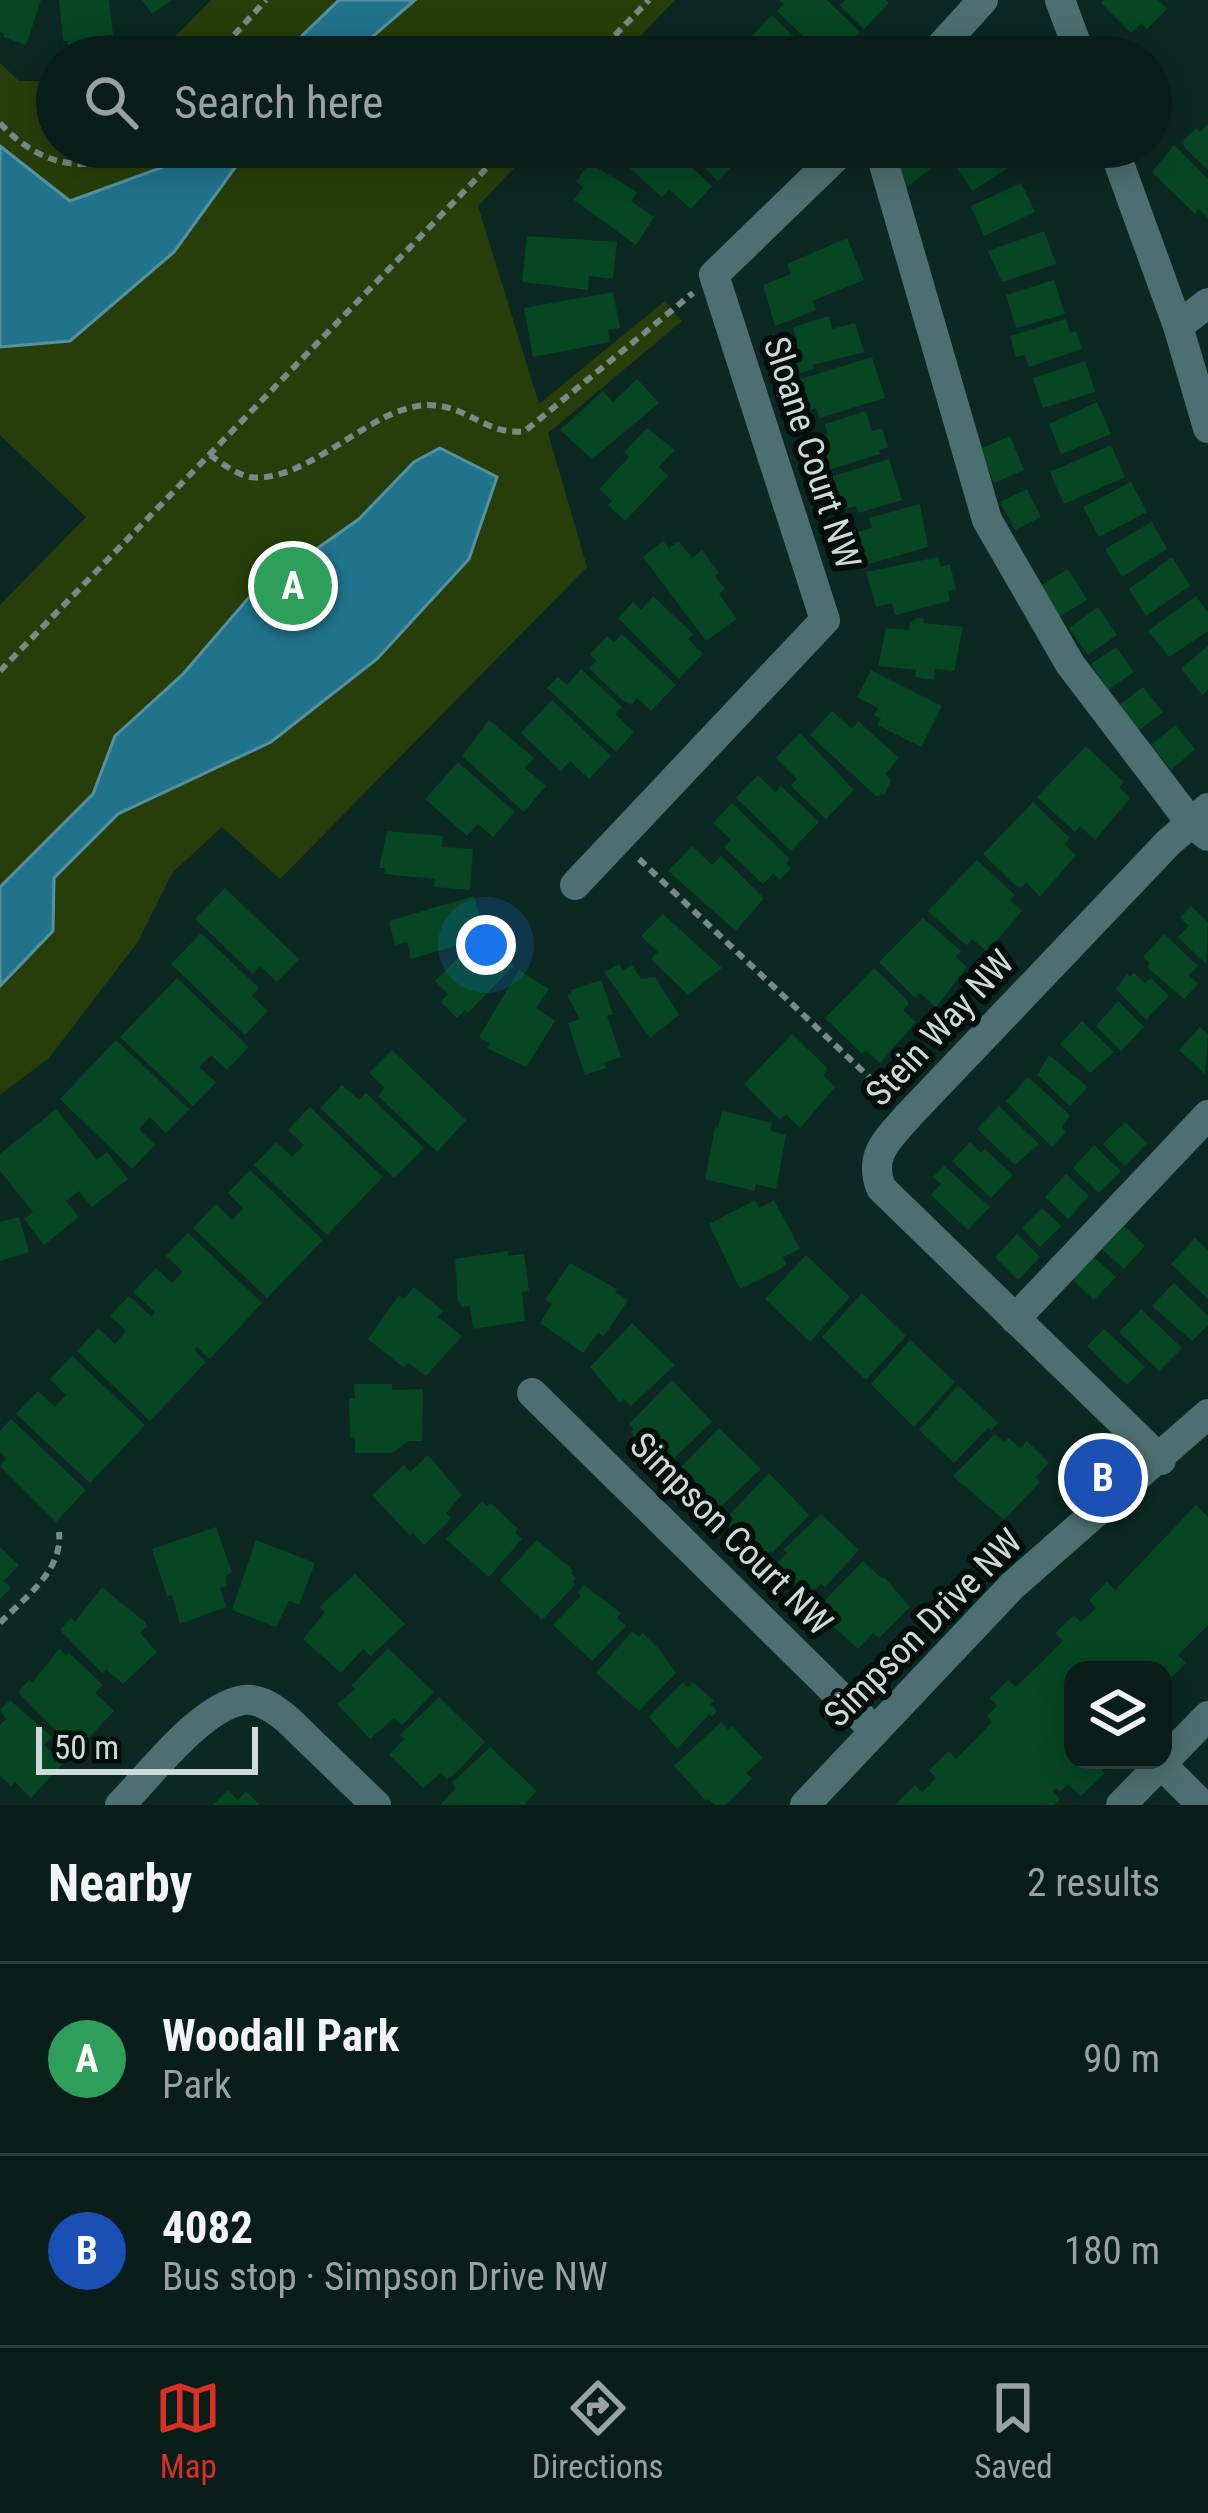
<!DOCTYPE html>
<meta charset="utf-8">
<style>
:root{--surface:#091e1a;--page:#122723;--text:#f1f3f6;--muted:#99a2a2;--line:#293c39;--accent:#d93025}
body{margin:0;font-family:"Roboto Condensed",sans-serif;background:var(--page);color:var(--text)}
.controls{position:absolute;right:36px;bottom:36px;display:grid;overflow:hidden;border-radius:24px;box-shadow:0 6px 30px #0003}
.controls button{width:108px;height:108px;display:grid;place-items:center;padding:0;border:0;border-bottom:3px solid var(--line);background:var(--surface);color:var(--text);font:60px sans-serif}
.scale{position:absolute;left:36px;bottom:30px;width:222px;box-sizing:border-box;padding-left:12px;border:6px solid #ccdbd7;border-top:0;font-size:33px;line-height:42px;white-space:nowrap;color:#ccdbd7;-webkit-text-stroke:9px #040f0c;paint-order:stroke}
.you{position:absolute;left:486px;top:945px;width:42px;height:42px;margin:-30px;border:9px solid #fff;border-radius:50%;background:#1a73e8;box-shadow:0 0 0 18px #1a73e833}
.badge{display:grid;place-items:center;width:78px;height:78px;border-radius:50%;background:var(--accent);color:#fff;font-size:39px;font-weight:700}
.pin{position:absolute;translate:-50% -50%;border:6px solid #fff;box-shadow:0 3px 12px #0006}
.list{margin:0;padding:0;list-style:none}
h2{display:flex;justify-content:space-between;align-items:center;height:156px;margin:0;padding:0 48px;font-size:51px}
h2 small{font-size:39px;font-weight:400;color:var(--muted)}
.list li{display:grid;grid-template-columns:78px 1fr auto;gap:36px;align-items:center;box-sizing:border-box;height:192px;padding:0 48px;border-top:3px solid var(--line)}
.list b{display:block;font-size:45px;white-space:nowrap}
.list p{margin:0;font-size:39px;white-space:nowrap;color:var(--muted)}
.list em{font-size:39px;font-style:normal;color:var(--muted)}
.icon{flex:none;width:66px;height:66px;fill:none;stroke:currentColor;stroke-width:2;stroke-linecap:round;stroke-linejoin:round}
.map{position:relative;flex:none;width:1208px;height:1805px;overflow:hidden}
.search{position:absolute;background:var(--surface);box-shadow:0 6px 30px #0003;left:36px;right:36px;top:36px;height:132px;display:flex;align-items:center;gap:30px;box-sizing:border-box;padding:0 42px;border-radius:66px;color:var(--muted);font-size:45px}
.sheet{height:540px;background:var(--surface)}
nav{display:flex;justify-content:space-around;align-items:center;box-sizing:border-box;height:168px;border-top:3px solid var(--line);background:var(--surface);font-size:33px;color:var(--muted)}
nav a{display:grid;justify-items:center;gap:6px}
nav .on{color:var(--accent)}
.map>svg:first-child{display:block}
</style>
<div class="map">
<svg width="1208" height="1805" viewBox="0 0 1208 1805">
<rect width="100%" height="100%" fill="#0c2822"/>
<g fill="#283e0a">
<path d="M211,0H675L620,57H155Z"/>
<path d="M0,63L19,81H57V147H534L478,206L539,404L665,301L682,321L548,433L587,567L280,879L222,827L172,873L137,943L49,1058L0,1095V605L86,517L0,435Z"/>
</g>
<g fill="#21738c" stroke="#5492a2" stroke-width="3">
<path d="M339,0H415L349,57H280Z"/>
<path d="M0,146L70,201L166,166L185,147H250L174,252L70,341L0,347Z"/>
<path d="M440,448L497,477L469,559L377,659L271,742L118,814L54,878L53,931L0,986V887L93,794L115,736L183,674L251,595L359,519L414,462Z"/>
</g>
<g fill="#064623">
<path d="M0,0H41L26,45L3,37L5,34L0,32Z"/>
<path d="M59,0H109L113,35L92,37L93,44L68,47V41H63Z"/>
<path d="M142,0H172L152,14Z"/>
<path d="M779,0H827L860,32L838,55L822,39L814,47L777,11L784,4Z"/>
<path d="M845,0H885L889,3L864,29L840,5Z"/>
<path d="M1104,0H1158L1167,9L1147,29L1141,23L1131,33L1101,3Z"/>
<path d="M772,15L811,54L809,57H745L738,50Z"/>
<path d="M720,42L736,57H705Z"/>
<path d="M1208,124V170L1185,148L1183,141L1196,128L1200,132Z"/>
<path d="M1174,145L1208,179V218L1199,209L1195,214L1152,172Z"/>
<path d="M634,147H670L712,186L691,209L669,189L662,197L624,163L637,150Z"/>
<path d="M683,147H729L740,158L718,181Z"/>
<path d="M898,147H923L936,165L905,188L883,158Z"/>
<path d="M976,147H1011L1019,161L972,191L953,162Z"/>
<path d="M589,163L637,192L631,201L654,217L636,245L574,200L583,187L576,182Z"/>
<path d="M1021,183L1035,212L984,236L971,206Z"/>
<path d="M1044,231L1056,264L1002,282L988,251Z"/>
<path d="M527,236L617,242L613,279L589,276L588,290L522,282Z"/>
<path d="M847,238L864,280L812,301L816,310L775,326L763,285L791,274L787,264Z"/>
<path d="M1054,280L1065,314L1016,328L1006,295Z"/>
<path d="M613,292L620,328L608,330L610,342L533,357L524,308Z"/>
<path d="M829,316L832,329L855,323L864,352L812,365L814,369L779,380L770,349L797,341L793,327Z"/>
<path d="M1066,319L1070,333L1076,331L1082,349L1029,367L1025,355L1016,357L1010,336Z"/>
<path d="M872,357L885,398L820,418L816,408L791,416L781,385Z"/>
<path d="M1085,361L1095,392L1043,408L1033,378Z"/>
<path d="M637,379L659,403L592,459L560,430L603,391L613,402Z"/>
<path d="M1097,402L1111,434L1061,454L1049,424Z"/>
<path d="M866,411L872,431L882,428L888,447L879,450L880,454L809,476L798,444L828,434L825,424Z"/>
<path d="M647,428L675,450L659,467L668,476L625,521L608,505L612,501L599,489L629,457L624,452Z"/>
<path d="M1010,436L1024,470L994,483L980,449Z"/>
<path d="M1111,445L1125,477L1064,504L1050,472Z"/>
<path d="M889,459L902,500L858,513L856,506L821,517L810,483Z"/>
<path d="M1131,482L1147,512L1099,537L1083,507Z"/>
<path d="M1027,489L1041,517L1015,530L1000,502Z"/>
<path d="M920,504L928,547L848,570L839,537L872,528L869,518Z"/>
<path d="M1152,522L1167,549L1122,577L1105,549Z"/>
<path d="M663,541L669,548L679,541L692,558L702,550L719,573L715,576L725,589L719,594L737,619L706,641L643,557Z"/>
<path d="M938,557L941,567L950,564L956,589L948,591L950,601L895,615L892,603L876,607L866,572Z"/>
<path d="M1172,557L1190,586L1146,616L1129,589Z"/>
<path d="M1068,569L1087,600L1059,617L1040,586Z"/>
<path d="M653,596L693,634L688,639L703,654L679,679L618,618L633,602L641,610Z"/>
<path d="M1196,596L1208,613V631L1169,657L1148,631Z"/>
<path d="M1098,607L1117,635L1088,655L1069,628Z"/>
<path d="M918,618L924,619L923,623L963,627L954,671L935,669L934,680L915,677L916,670L878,666L886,628L909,630L910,623Z"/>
<path d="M622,634L676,685L651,711L637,698L631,705L622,700L589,668L596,661L590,654L607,636L614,642Z"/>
<path d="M1208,646V690L1202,695L1181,668Z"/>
<path d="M1116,647L1134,672L1108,690L1091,664Z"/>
<path d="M581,669L622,707L615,714L634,732L616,752L547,688L558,677L567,685Z"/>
<path d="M871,670L942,706L921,747L877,725L881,718L874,715L878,708L857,697Z"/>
<path d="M1143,687L1163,712L1138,731L1118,706Z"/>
<path d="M552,700L611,756L589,779L570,761L561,771L521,733Z"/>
<path d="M832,711L852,729L858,721L899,758L885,774L891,780L885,794L876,796L810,735Z"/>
<path d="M489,720L534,758L525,768L546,786L524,812L462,756Z"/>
<path d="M1175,725L1195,749L1171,770L1151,745Z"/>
<path d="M800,733L854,790L826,819L794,789L791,785L797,779L776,758Z"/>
<path d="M1086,746L1124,782L1119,787L1130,798L1095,840L1080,826L1075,832L1037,797Z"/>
<path d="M458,762L515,812L493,837L478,824L467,836L425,799Z"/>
<path d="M758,775L775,792L781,786L819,822L791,851L736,798Z"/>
<path d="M1033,802L1070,838L1064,844L1076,855L1040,897L1026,882L1021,888L1015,885L983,854Z"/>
<path d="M732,803L790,859L786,864L791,868L780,880L773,874L763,884L724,847L731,840L713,823Z"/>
<path d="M387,831L443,836L442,847L473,849L470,890L434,887L435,879L384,874L385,868H379Z"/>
<path d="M692,846L712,865L721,856L764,898L736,931L668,871Z"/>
<path d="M977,860L1015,895L1010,900L1022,911L987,952L972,939L967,945L961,941L928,911Z"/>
<path d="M225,888L299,959L277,982L260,966L253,974L195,919Z"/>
<path d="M474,896L483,929L456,937L458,945L411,959L407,942L395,945L389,921Z"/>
<path d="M1191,906L1208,922L1206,964L1178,937L1189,926L1180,918Z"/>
<path d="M663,914L722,968L688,995L651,959L658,952L641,936Z"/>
<path d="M923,918L961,951L956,957L967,967L936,1007L920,993L915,998L879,962Z"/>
<path d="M201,933L259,988L252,996L268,1011L245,1035L171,964Z"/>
<path d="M1164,934L1198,966L1189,975L1198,984L1184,999L1147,967L1150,963L1143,957Z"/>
<path d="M491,944L514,966L468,1013L465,1010L457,1018L441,1002L448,994L435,981L463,953L472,963Z"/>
<path d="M619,964L623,970L632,965L641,979L655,977L679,1015L650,1038L604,972Z"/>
<path d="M874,968L906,999L909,1004L903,1010L916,1022L880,1063L866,1050L862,1054L825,1018Z"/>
<path d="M519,970L549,989L536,1008L555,1021L526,1067L487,1048L490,1044L479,1037Z"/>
<path d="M1134,973L1145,983L1151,978L1169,996L1146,1020L1116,989L1127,974L1130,977Z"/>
<path d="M177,978L249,1047L227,1070L211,1055L199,1067L216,1082L193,1106L120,1037Z"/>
<path d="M601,980L613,1014L607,1016L621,1057L604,1063L606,1068L585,1075L568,1023L580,1019L567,995L572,993L571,990Z"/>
<path d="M1118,1001L1144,1027L1121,1051L1096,1026Z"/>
<path d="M1082,1021L1114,1052L1090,1073L1060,1044Z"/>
<path d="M1200,1027L1208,1034L1205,1074L1179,1050Z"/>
<path d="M792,1034L824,1065L828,1070L823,1075L835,1087L800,1128L786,1114L780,1120L744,1084Z"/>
<path d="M116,1040L189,1109L166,1133L150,1117L139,1129L155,1145L132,1169L60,1099Z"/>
<path d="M392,1050L466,1120L437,1152L378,1096L385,1088L369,1073Z"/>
<path d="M1049,1055L1088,1087L1070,1106L1037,1075Z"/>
<path d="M1028,1077L1070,1115L1062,1127L1066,1132L1052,1147L1006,1101Z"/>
<path d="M342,1085L359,1100L366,1093L424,1148L394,1178L320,1108Z"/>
<path d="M999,1106L1039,1144L1015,1165L977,1129Z"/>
<path d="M310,1107L383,1177L327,1235L254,1165L276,1142L292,1157L304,1145L288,1130Z"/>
<path d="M56,1109L97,1160L107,1152L128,1179L92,1207L79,1191L66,1201L79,1217L44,1245L24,1219L33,1212L0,1171V1154Z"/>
<path d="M722,1111L772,1123L770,1131L786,1135L776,1189L756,1184L754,1191L705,1179L715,1127L718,1128Z"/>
<path d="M1125,1122L1147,1143L1125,1166L1103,1144Z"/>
<path d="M970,1142L981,1153L985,1149L1013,1175L991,1198L952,1161Z"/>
<path d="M1094,1145L1121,1171L1099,1193L1073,1168Z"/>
<path d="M944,1166L990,1207L968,1230L931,1195L941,1184L933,1177Z"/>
<path d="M250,1170L323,1240L267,1298L193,1228L216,1204L232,1220L243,1208L228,1193Z"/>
<path d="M1066,1174L1089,1196L1068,1219L1045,1197Z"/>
<path d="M755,1200L759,1208L774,1200L800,1249L783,1257L786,1264L780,1269L740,1289L709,1224Z"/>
<path d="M1042,1208L1061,1226L1040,1247L1022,1228Z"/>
<path d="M19,1217L29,1252L0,1261V1222Z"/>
<path d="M1123,1225L1145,1246L1124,1269L1101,1248Z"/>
<path d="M188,1233L262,1303L210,1359L197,1347L194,1350L206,1362L150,1421L77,1351L98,1328L115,1344L126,1331L110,1316L129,1296L152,1317L155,1312L133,1292L156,1268L172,1283L183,1272L166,1256Z"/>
<path d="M1017,1234L1040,1257L1018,1280L995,1257Z"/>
<path d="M1195,1238L1208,1250V1299L1171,1264Z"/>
<path d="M508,1251V1256L524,1254L529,1291L522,1292L525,1321L473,1329L470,1306L462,1307L458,1301L455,1259Z"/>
<path d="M806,1255L850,1297L810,1342L765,1299Z"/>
<path d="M1093,1256L1116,1277L1094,1300L1072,1279Z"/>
<path d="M570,1263L617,1289L615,1292L628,1300L607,1332L603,1336L598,1333L583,1353L540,1323L552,1304L545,1300Z"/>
<path d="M1174,1283L1208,1316V1325L1192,1341L1152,1306Z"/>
<path d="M414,1287L443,1311L438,1317L462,1336L426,1376L408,1363L404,1368L368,1339L399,1295L404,1299Z"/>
<path d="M862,1293L906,1336L866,1380L822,1337Z"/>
<path d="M1141,1309L1182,1348L1159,1371L1119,1332Z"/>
<path d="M632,1323L675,1365L631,1406L624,1399L620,1403L590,1367Z"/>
<path d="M1104,1329L1145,1367L1127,1385L1087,1346Z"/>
<path d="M910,1340L955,1382L914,1427L871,1384Z"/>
<path d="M72,1356L145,1425L90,1483L16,1414L38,1391L55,1407L66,1395L50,1379Z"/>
<path d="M672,1380L712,1422L669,1463L646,1448L631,1433L634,1429L629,1424Z"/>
<path d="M354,1384H392V1390L423,1389L422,1441H409L392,1453H355V1438L350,1437L349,1398H355Z"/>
<path d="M958,1385L998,1423L991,1431L988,1428L954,1463L919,1430Z"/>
<path d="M11,1419L86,1490L56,1522L0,1466L6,1458L0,1452V1431Z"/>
<path d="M719,1428L761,1469L717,1510L679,1480L683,1476L677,1471Z"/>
<path d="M995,1434L1004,1442L1009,1438L1020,1448L1027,1441L1049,1463L1036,1477L1040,1482L1004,1520L953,1476Z"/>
<path d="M428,1455L462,1495L446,1513L451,1518L447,1523L424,1545L413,1533L409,1535L372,1495L404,1465L410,1472Z"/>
<path d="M769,1473L809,1515L772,1553L770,1551L765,1556L726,1527L734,1519L729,1515Z"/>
<path d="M482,1501L487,1506L491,1503L518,1529L515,1533L522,1539L489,1577L446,1539Z"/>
<path d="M1196,1505L1208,1517V1625L1178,1655L1186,1663L1168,1681L1163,1670H1073V1760H1092L1105,1773L1081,1796L1068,1784L1060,1792L1056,1788L1052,1791L1060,1799L1054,1805H895L915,1785L922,1792L936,1778L929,1770L949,1751L956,1759L992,1722L987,1716L997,1706L990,1698L1008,1680L1016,1687L1063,1641L1055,1633L1074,1615L1081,1622L1096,1608L1089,1600L1107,1582L1115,1590Z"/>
<path d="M821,1514L859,1550L825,1587L821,1584L805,1600L772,1568L787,1553L783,1550Z"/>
<path d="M216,1527L232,1572L226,1576L227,1586L220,1588L226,1607L180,1624L172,1595L167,1596L152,1549Z"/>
<path d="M256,1540L315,1563L299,1605L289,1601L276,1627L232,1610Z"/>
<path d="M537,1540L573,1570L571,1573L576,1578L573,1582L575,1585L542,1620L500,1580Z"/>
<path d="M0,1547L19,1565L4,1581L11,1588L0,1599Z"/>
<path d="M863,1561L882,1579L884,1577L910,1607L879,1638L873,1633L858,1649L825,1619L831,1613L822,1603Z"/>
<path d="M355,1574L405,1624L371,1656L363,1649L341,1673L303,1639L325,1612L319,1607Z"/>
<path d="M584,1585L621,1613L617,1618L626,1626L592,1661L553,1625L581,1596L578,1592Z"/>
<path d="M102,1587L145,1622L147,1626L140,1633L157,1652L123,1684L106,1669L102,1673L60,1630L71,1618L75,1622Z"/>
<path d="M632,1631L639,1637L643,1633L658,1648L676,1673L639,1711L596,1673Z"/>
<path d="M388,1648L434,1692L402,1725L394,1718L370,1739L337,1704L355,1689L351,1686Z"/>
<path d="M59,1649L66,1655L69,1653L103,1685L95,1693L114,1711L80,1747L64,1730L60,1735L18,1692L29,1680L32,1683Z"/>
<path d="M683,1682L688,1687L693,1682L714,1701L710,1704L717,1711L712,1717L709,1714L677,1749L649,1717Z"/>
<path d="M439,1697L485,1742L454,1775L447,1779L441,1773L423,1788L389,1755L404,1739L400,1735Z"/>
<path d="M10,1700L52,1737L44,1745L63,1763L31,1798L15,1782L11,1786L0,1776V1725L6,1719L0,1710Z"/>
<path d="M721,1722L728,1730L732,1726L763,1758L746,1773L752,1778L726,1805H715L708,1799L706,1801L674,1766Z"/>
<path d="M490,1747L537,1791L524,1805H440L456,1788L452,1783Z"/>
<path d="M228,1790L238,1800L246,1791L260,1805H213Z"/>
</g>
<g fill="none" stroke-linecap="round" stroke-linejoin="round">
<g stroke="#768a86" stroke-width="6" stroke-dasharray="9 6" stroke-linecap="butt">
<path d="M214,57L266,0"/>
<path d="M594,57L649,0"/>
<path d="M0,123C32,159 84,181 127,147"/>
<path d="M210,455C222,463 235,474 250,477C298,484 358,424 402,410C459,390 481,438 525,431L693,293"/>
<path d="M0,671L507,147"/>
<path d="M639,859L890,1097"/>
<path d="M0,1623C25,1597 63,1571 59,1532"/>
</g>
<g stroke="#4e6f71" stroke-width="30">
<path d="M1060,0L1081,57"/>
<path d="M931,57L983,0"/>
<path d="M879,147L987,520L1070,664L1191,823L1208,836"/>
<path d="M1113,147L1178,326L1208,428"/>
<path d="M1178,326L1208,303"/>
<path d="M575,885L825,620L714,275L846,147"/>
<path d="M1015,1319L1208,1115"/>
<path d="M532,1393L875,1731"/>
<path d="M1161,1460L881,1188C868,1155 888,1139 909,1115L1168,843L1208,808"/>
<path d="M1161,1764L1202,1805"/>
<path d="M120,1805C150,1775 201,1706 244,1700C260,1698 276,1710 287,1719L376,1805"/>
<path d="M805,1805L1012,1586L1208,1414"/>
<path d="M1121,1805L1208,1716"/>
</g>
</g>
<g text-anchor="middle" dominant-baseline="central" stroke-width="12" stroke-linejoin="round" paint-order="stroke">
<g font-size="36" fill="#ccdbd7" stroke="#040f0c">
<text transform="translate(812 453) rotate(72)">Sloane Court NW</text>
<text transform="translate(940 1028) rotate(-47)">Stein Way NW</text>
<text transform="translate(731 1534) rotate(45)">Simpson Court NW</text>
<text transform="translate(923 1628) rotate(-45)">Simpson Drive NW</text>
</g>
</g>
</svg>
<div class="controls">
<button><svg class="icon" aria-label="layers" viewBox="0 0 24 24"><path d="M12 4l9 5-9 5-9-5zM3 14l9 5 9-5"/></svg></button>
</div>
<div class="scale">50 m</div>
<div class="you"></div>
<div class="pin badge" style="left:293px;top:586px;background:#2e9e5b">A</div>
<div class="pin badge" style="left:1103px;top:1478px;background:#1a4fb4">B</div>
<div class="search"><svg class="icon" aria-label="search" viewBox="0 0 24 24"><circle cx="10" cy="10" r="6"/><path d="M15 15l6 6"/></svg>Search here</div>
</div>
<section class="sheet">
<h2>Nearby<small>2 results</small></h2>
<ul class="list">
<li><span class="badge" style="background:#2e9e5b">A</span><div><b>Woodall Park</b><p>Park</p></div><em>90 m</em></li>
<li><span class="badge" style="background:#1a4fb4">B</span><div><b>4082</b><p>Bus stop · Simpson Drive NW</p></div><em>180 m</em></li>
</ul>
</section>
<nav>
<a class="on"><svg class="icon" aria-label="map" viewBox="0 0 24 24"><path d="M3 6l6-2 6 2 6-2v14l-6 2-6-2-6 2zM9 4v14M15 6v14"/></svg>Map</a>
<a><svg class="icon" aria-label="directions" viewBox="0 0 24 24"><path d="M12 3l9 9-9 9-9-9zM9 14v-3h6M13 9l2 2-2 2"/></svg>Directions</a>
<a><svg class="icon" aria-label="saved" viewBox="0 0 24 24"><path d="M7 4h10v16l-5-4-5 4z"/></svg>Saved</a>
</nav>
